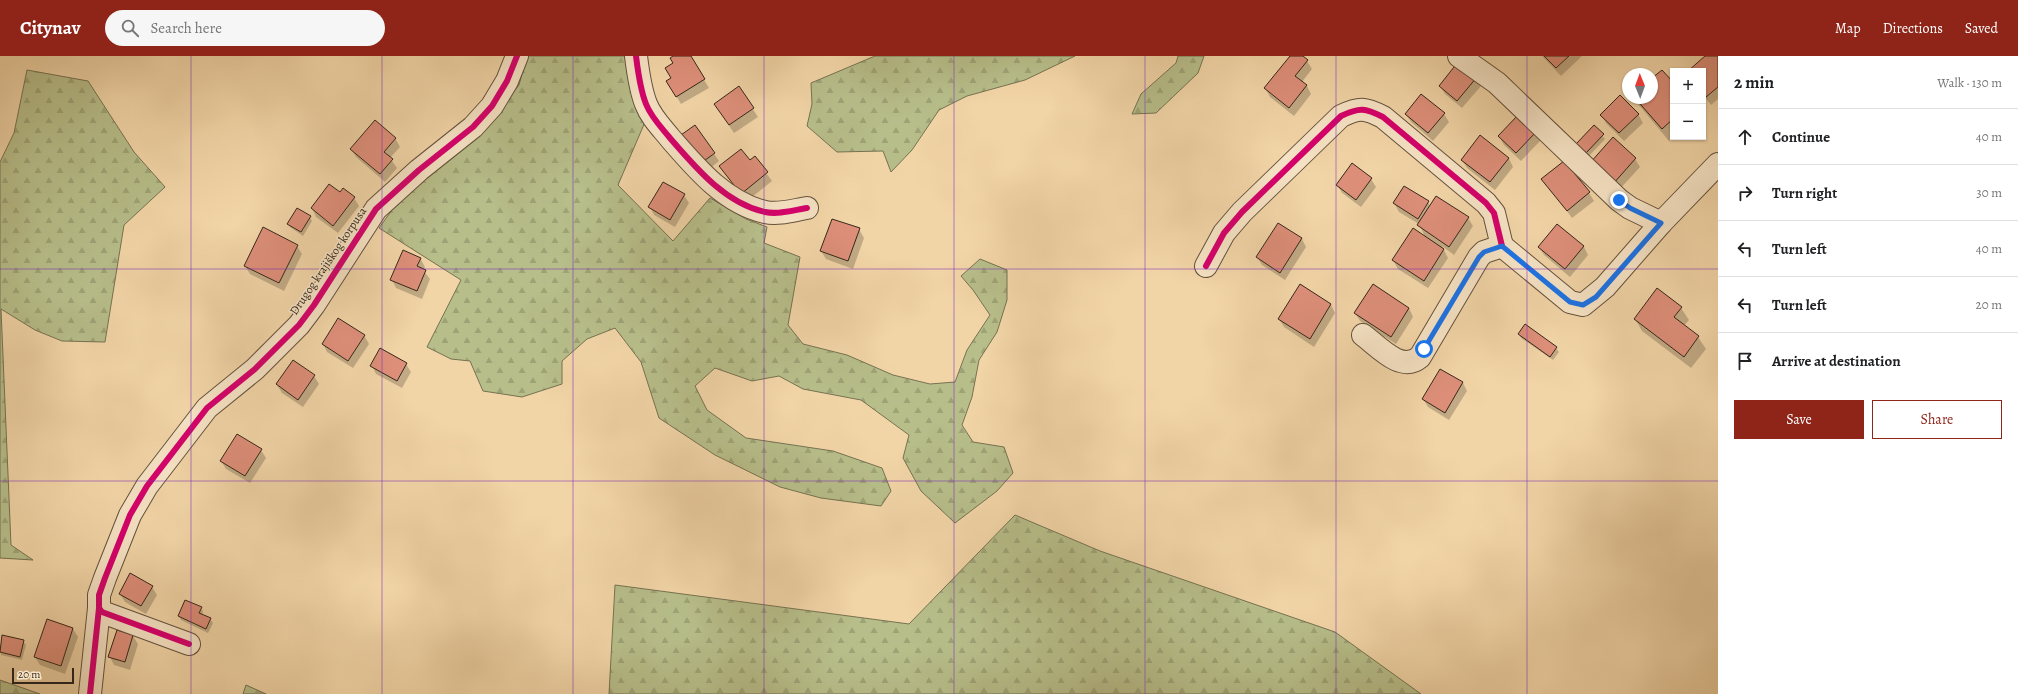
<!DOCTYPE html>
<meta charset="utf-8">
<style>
:root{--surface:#fff;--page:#f6f6f6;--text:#202124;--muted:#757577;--line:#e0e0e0;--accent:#8f2418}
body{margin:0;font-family:Alegreya,serif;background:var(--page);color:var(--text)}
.controls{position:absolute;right:12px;top:12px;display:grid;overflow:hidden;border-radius:0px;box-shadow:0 1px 3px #0004}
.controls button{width:36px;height:36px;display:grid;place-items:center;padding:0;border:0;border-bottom:1px solid var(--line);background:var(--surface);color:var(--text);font:20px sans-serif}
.compass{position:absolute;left:1622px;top:12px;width:36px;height:36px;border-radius:50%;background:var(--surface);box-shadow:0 1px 3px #0004;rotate:359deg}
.scale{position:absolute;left:12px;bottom:10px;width:62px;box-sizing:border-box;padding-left:4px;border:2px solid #36271a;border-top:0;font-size:11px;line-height:14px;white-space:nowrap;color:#36271a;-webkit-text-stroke:3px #f7e4c6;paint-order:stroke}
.stop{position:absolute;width:12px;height:12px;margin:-9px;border:3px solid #1a73e8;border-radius:50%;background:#fff}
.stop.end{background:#1a73e8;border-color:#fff;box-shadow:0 1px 4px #0008}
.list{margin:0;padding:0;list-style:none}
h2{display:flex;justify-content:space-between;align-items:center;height:52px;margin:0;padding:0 16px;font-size:17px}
h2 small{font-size:13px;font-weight:400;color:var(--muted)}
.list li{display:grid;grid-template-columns:26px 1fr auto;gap:12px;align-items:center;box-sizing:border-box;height:56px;padding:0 16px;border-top:1px solid var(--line)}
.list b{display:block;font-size:15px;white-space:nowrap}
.list em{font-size:13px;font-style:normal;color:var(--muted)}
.actions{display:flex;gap:8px;padding:12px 16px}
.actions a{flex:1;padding:9px 0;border:1px solid var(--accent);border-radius:0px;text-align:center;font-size:14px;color:var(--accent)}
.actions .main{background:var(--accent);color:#fff}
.icon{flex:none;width:22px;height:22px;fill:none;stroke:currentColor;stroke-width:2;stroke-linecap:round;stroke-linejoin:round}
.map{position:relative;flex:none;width:1718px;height:638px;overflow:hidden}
header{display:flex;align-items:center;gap:24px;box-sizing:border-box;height:56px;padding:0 20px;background:var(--accent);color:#fff}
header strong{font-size:19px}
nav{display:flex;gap:22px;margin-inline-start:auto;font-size:14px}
.search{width:280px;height:36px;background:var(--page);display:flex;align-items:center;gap:10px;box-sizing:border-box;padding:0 14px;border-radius:22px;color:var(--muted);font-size:15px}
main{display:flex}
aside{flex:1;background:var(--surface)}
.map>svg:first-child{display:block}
</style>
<header>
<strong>Citynav</strong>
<div class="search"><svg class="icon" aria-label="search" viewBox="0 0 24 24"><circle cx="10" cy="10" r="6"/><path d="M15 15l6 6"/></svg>Search here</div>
<nav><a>Map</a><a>Directions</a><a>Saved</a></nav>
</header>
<main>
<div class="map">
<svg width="1718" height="638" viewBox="0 0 1718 638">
<defs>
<pattern id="forest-firs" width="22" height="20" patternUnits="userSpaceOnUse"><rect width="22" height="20" fill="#b7be8a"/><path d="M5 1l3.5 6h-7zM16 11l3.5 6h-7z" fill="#9ea376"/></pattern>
</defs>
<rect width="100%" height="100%" fill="#f2d5a7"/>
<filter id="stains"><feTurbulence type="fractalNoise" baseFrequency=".005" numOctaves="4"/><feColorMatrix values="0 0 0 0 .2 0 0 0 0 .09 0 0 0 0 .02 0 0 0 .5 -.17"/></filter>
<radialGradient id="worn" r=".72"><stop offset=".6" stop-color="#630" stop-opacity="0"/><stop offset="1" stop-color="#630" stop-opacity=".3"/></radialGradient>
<g fill="url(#forest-firs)" stroke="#767252">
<path d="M527,0H627L645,66L618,129L673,185L710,142L746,163L767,171L764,187L800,201L788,269L803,288L847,299L893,319L930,328L955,326L967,294L990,259L973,234L961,220L980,203L1007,214V244L997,276L979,304L972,341L962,369L973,386L1004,391L1013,417L997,435L955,467L921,435L903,402L909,379L861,344L803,333L779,320L752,325L715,312L695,330L707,354L746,382L833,395L882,412L891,435L881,450L821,442L780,431L715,399L659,362L641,306L615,272L587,283L562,305V328L522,341L483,335L470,305L451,303L427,291L461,224L379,172L392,154L497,57L519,29Z"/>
<path d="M875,0H1075L1025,24L967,40L939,54L912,94L891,116L883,95L837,96L807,70L812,48L811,27Z"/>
<path d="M1178,0H1204L1198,17L1156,57L1132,58L1141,38L1176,7Z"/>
<path d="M27,14L88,25L134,96L165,131L124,169L105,286L62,285L35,274L1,253L11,489L33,504L0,502V106L14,77Z"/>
<path d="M1015,459L1100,495L1335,576L1421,638H609L615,529L909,568Z"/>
<path d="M0,624L40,638H0Z"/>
<path d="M246,629L266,638H243Z"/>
</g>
<g fill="#0003">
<path d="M675,0H690L709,32L681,48L667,25L673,22Z"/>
<path d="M1291,0H1301L1307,5L1312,13L1302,26L1307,30L1311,38L1294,60L1270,41L1265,32Z"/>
<path d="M1542,0H1582L1561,20Z"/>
<path d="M1707,0H1718V43L1711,49L1703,39V15H1689Z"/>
<path d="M1476,21L1481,30L1462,52L1445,38L1440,30Z"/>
<path d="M1652,24L1673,28L1674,81L1669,85L1633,42H1652Z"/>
<path d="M739,32L758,61L734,77L720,56Z"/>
<path d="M1406,58H1444L1449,66L1433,85L1411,66Z"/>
<path d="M1638,58L1643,67L1624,85L1606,67L1602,59Z"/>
<path d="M695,70L719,105L707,115Z"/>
<path d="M1594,70L1605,83L1588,101L1579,92Z"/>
<path d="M1536,76L1541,84L1521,105L1504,89L1499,80Z"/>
<path d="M1480,81L1509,103L1513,111L1495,134L1467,112L1462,104Z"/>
<path d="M395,82L400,91L390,102L397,112L385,126L356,101L351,93Z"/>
<path d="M1613,82L1635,103L1640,111L1618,135L1596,115Z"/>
<path d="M755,101L772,125L747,145L720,111L750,105Z"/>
<path d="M1371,123L1376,131L1361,151L1342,137L1337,129Z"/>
<path d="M1543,123L1589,137L1594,145L1572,162Z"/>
<path d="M340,138L354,142L359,150L338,177L316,161L312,152Z"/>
<path d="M684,139L689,147L675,171L654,159L650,151Z"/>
<path d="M1428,146L1430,150L1468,162L1473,170L1454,199L1442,190L1448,202L1428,232L1398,213L1393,204L1425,181L1419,168L1399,156L1394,147Z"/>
<path d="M310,161L312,165L303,180L290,171L288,168Z"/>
<path d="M1278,168L1302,183L1306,191L1285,224L1262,209L1257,201Z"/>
<path d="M1558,169L1584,191L1588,199L1570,221L1544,199L1539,191Z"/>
<path d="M859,173L864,182L853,213L826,203L821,195Z"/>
<path d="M297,190L302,198L284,235L250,218L245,210Z"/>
<path d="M420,202L425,211L423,214L430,223L422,243L396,232L392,224Z"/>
<path d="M1300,230L1331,249L1335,257L1314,291L1284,271L1279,263Z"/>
<path d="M1658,234L1681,252L1689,264L1684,270L1698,281L1706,293L1691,312L1642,275L1635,263Z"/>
<path d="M1409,252L1413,261L1396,288L1360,265L1355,257Z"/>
<path d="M1519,278L1556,292L1559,296L1553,304L1521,282Z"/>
<path d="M364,279L369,288L353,312L327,296L323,288Z"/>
<path d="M406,308L411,316L402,332L376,318L372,310Z"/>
<path d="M1441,314L1463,327L1467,335L1449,364L1428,351L1423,343Z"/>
<path d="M314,320L319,328L303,351L282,337L277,329Z"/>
<path d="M261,394L266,402L250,427L226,413L221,405Z"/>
<path d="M152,531L157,539L146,558L125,546L120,538Z"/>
<path d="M201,552L203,556L202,559L210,563L213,567L208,577L181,564L179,560Z"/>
<path d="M48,564L73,573L78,581L65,618L40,609L35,601Z"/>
<path d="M117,575L133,580L138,588L130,614L114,609L110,601Z"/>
<path d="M3,580L23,585L26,589L22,604L1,599L0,592Z"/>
</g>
<g fill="#de8f7a" stroke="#36271a">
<path d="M673,0H691L705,23L676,41L666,25L671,22L665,12L673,7L670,2Z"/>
<path d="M1290,0H1303L1308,4L1295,20L1307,29L1289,52L1264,32Z"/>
<path d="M1544,0H1569L1556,12Z"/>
<path d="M1705,0H1718V31L1706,41L1703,38V15H1688Z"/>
<path d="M1458,6L1477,21L1457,45L1439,30Z"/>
<path d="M1662,14L1673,26V63L1662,73L1635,42H1652V22Z"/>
<path d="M739,30L754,52L729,69L714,48Z"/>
<path d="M1421,38L1445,57L1428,77L1405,58Z"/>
<path d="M1620,39L1639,58L1619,77L1600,59Z"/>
<path d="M1519,58L1537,75L1516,97L1498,80Z"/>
<path d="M375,64L396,82L384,96L393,103L380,118L350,93Z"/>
<path d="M695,69L715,97L701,107L681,79Z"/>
<path d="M1594,69L1604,78L1586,97L1576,88Z"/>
<path d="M1480,79L1509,102L1490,126L1461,104Z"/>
<path d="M1613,81L1636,102L1613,128L1590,107Z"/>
<path d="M741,93L750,104L755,100L768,116L741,138L719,110Z"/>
<path d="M1564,105L1590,136L1567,155L1541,123Z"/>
<path d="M1352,107L1372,122L1356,144L1336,129Z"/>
<path d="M663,126L685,138L670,164L648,151Z"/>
<path d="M329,128L340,136L343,132L355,141L333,170L311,152Z"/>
<path d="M1404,130L1429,145L1418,163L1393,147Z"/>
<path d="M1436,140L1469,161L1449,191L1417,169Z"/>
<path d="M297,152L311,160L301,176L287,168Z"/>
<path d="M832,163L860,172L848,205L820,195Z"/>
<path d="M1278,167L1302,182L1280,217L1256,201Z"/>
<path d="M1557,168L1584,190L1565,213L1538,191Z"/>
<path d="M263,171L298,189L279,227L244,210Z"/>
<path d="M1413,172L1444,193L1424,225L1392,204Z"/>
<path d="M403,194L421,202L417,210L426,214L417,235L390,224Z"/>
<path d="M1300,228L1331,248L1310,283L1278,263Z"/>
<path d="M1373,228L1409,252L1391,281L1354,257Z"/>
<path d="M1657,232L1682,251L1674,261L1699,280L1684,301L1634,263Z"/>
<path d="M338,262L365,279L348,305L322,288Z"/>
<path d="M1525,268L1557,291L1550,301L1518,278Z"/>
<path d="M380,292L407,307L397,325L370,310Z"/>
<path d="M293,304L315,319L298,344L276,328Z"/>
<path d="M1440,313L1463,326L1445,357L1422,343Z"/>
<path d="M237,378L262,393L245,420L220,405Z"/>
<path d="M130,517L153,530L141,550L119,538Z"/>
<path d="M185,544L202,551L199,557L211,562L206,573L178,560Z"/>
<path d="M47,563L73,572L61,610L34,601Z"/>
<path d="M117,574L133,579L125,606L108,601Z"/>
<path d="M2,579L24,584L20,601L0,596Z"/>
</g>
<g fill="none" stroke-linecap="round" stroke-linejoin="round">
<g stroke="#65523d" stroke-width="24">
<g id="minor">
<path d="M636,0C638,16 640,33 646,48C651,61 661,71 670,82C696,112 725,147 765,156C779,159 794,154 807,152"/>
<path d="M1459,0L1497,27L1619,144L1630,152L1661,167L1718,108"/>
<path d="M1206,210L1224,177L1242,156L1341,60C1360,51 1365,52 1383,61L1486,147L1494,157L1502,190"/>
<path d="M1363,279C1379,291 1401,317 1420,301L1479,201L1484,196L1502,190L1570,246L1583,249L1605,231L1661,167"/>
<path d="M189,588L102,556L99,552V539L105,522L130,459L147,430L207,352L255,313L299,269L314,249L376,153L419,114L473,71L492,50L507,25L517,0"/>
<path d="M90,638L99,552"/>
</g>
</g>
<use href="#minor" stroke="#f7e4c6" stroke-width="22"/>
<g stroke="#f7e4c6" stroke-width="8">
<g id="cycleway">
<path d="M636,0C638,16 640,33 646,48C651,61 661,71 670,82C696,112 725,147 765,156C779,159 794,154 807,152"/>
<path d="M1206,210L1224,177L1242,156L1341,60C1360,51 1365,52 1383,61L1486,147L1494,157L1502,190"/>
<path d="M189,588L102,556L99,552V539L105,522L130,459L147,430L207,352L255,313L299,269L314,249L376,153L419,114L473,71L492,50L507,25L517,0"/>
<path d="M90,638L99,552"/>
</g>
</g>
<use href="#cycleway" stroke="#d6006c" stroke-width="6"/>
</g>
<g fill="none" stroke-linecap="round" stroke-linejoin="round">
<path stroke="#1a73e8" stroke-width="5" d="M1424,293L1479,201L1484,196L1502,190L1570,246L1583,249L1596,241L1661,167L1630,152L1619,144"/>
</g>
<path fill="none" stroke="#7b2cbf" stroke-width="1" stroke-opacity="0.55" d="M191,0V638M382,0V638M573,0V638M764,0V638M954,0V638M1145,0V638M1336,0V638M1527,0V638M0,213H1718M0,425H1718"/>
<g text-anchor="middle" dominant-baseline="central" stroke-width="3" stroke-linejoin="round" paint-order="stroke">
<g font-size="12" fill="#36271a" stroke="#f7e4c6">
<text transform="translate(328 205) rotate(-56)">Drugog krajiškog korpusa</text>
</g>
</g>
<rect width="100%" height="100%" filter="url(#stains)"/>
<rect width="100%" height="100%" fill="url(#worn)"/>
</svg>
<div class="controls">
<button>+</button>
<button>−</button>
</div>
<svg class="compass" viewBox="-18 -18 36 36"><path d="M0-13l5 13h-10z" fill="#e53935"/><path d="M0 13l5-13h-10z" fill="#757577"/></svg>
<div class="scale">20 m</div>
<div class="stop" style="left:1424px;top:293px"></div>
<div class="stop end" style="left:1619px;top:144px"></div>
</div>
<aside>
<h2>2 min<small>Walk · 130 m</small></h2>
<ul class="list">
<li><svg class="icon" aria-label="ahead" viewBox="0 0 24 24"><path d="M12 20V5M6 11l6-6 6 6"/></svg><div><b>Continue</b></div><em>40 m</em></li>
<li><svg class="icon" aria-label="right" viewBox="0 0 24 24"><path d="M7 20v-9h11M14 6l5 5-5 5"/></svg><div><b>Turn right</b></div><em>30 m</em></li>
<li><svg class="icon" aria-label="left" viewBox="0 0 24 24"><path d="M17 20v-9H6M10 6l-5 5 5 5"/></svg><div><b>Turn left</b></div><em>40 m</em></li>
<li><svg class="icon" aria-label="left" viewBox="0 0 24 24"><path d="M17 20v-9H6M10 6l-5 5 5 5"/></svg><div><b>Turn left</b></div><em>20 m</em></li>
<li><svg class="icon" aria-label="arrive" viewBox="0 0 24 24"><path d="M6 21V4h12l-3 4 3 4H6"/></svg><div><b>Arrive at destination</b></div></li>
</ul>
<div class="actions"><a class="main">Save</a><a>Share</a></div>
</aside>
</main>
